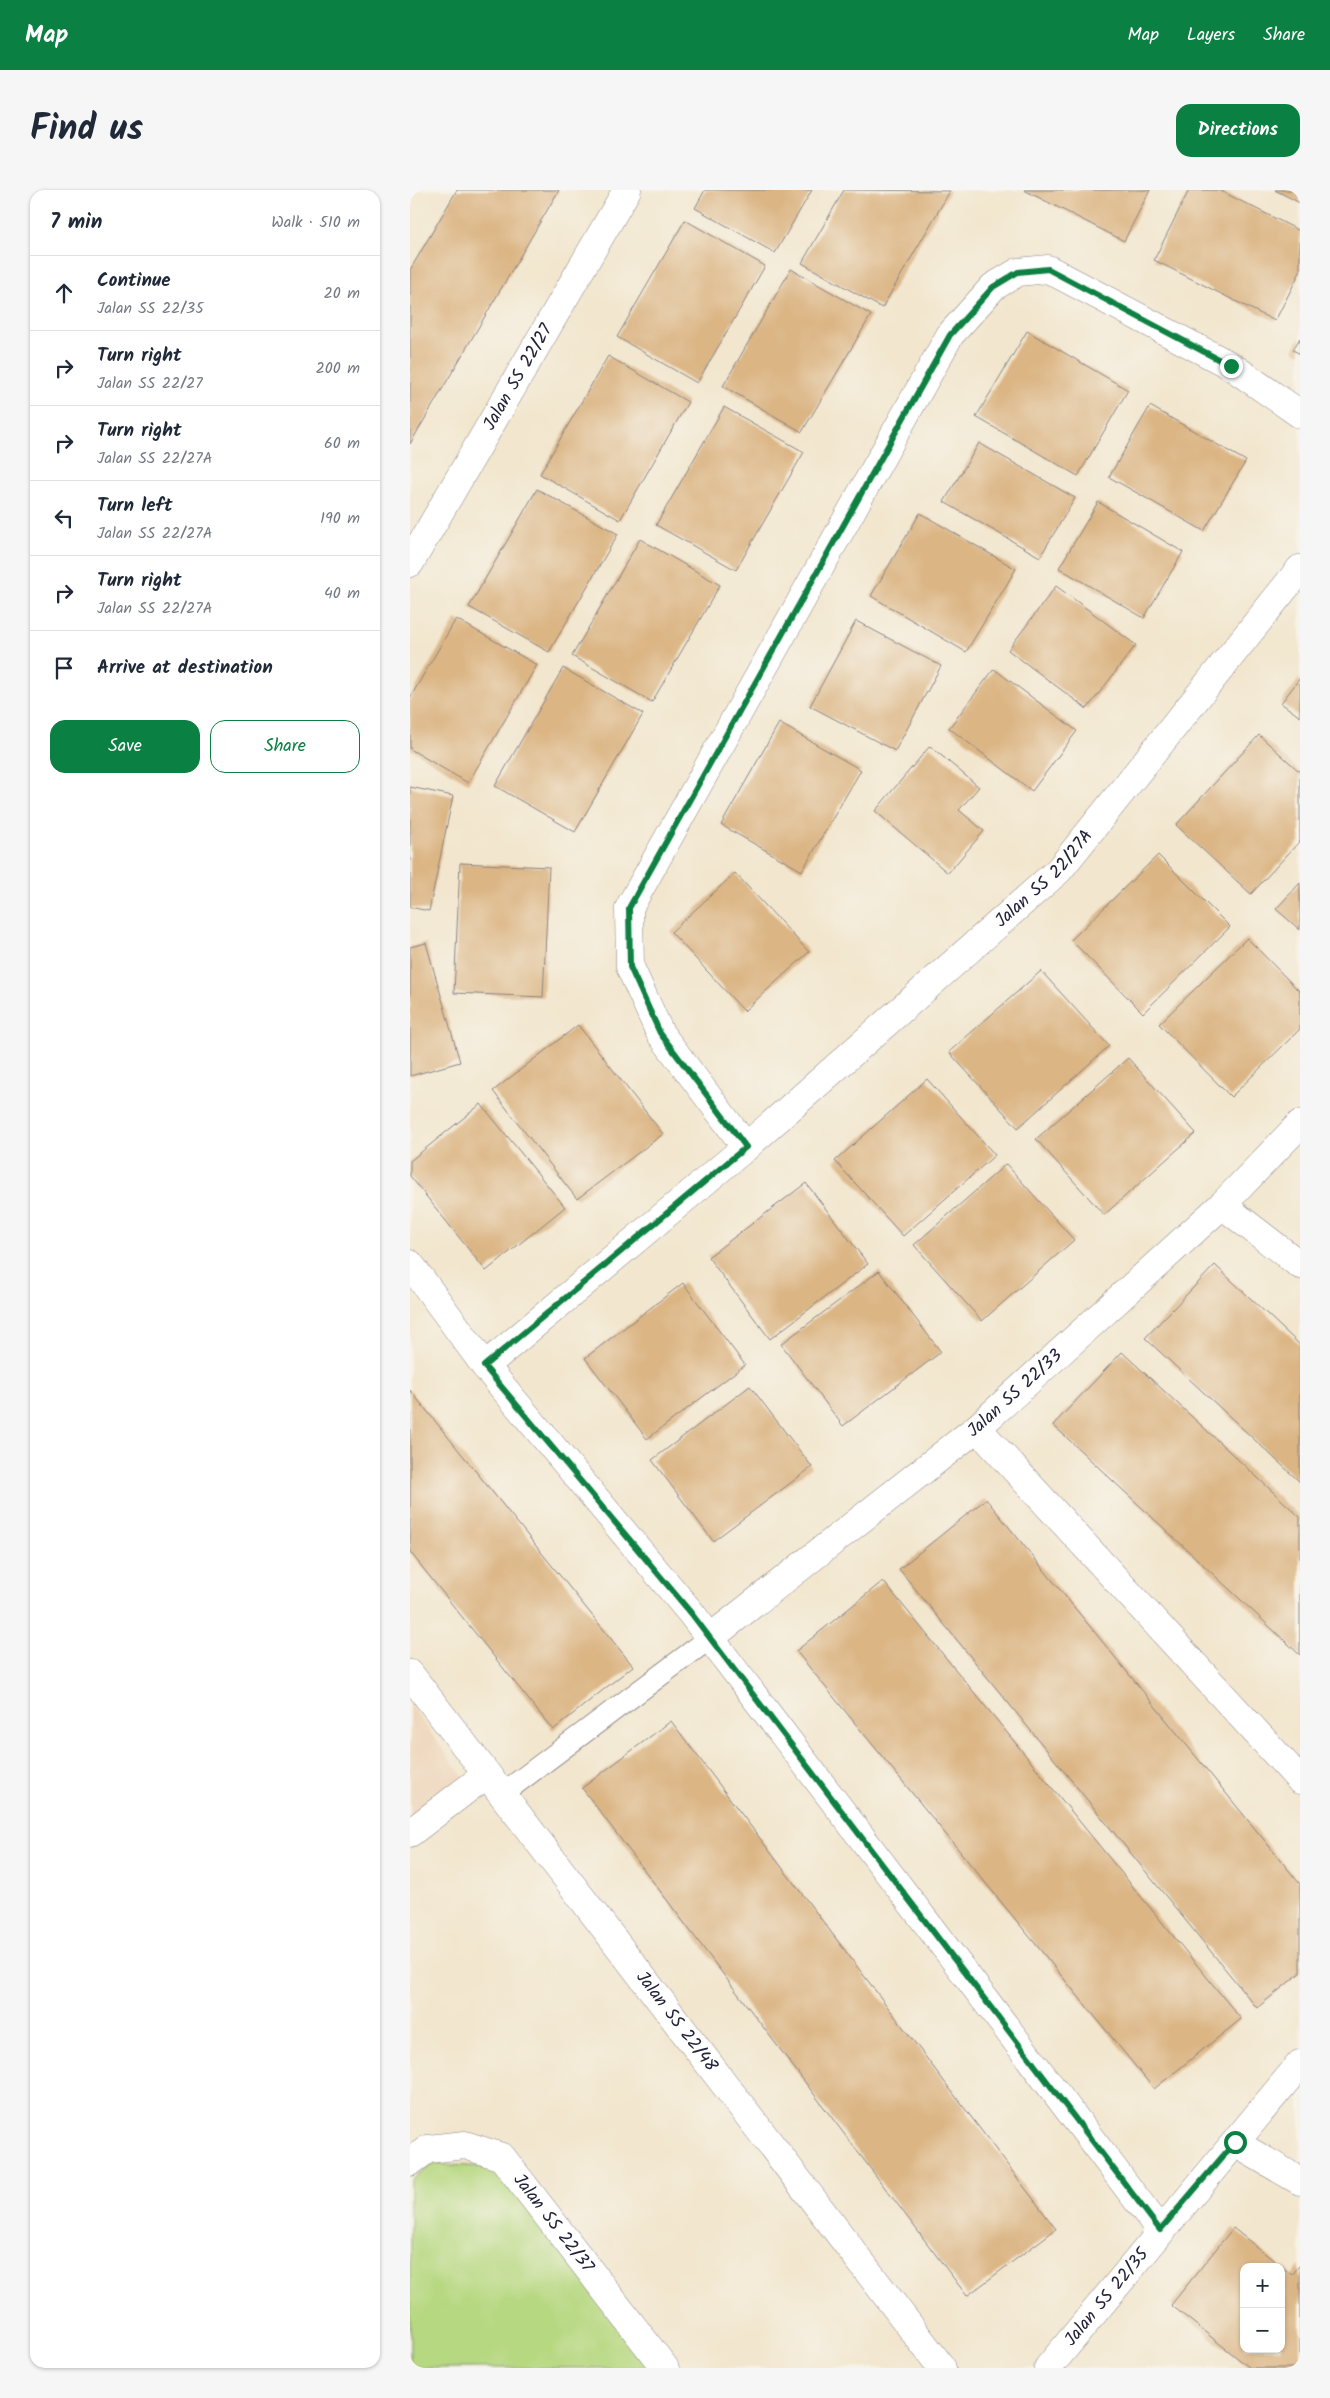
<!DOCTYPE html>
<meta charset="utf-8">
<style>
:root{--surface:#fff;--page:#f6f6f7;--text:#1f2937;--muted:#747a83;--line:#e0e1e3;--accent:#0b8043}
body{margin:0;font-family:Kalam,sans-serif;background:var(--page);color:var(--text)}
.controls{position:absolute;right:15px;bottom:15px;display:grid;overflow:hidden;border-radius:10px;box-shadow:0 1px 4px #0004}
.controls button{width:45px;height:45px;display:grid;place-items:center;padding:0;border:0;border-bottom:1px solid var(--line);background:var(--surface);color:var(--text);font:25px sans-serif}
.stop{position:absolute;width:15px;height:15px;margin:-11px;border:4px solid #0b8043;border-radius:50%;background:#fff}
.stop.end{background:#0b8043;border-color:#fff;box-shadow:0 1px 5px #0008}
.list{margin:0;padding:0;list-style:none}
h2{display:flex;justify-content:space-between;align-items:center;height:65px;margin:0;padding:0 20px;font-size:21px}
h2 small{font-size:16px;font-weight:400;color:var(--muted)}
.list li{display:grid;grid-template-columns:32px 1fr auto;gap:15px;align-items:center;box-sizing:border-box;height:75px;padding:0 20px;border-top:1px solid var(--line)}
.list b{display:block;font-size:19px;white-space:nowrap}
.list p{margin:0;font-size:16px;white-space:nowrap;color:var(--muted)}
.list em{font-size:16px;font-style:normal;color:var(--muted)}
.actions{display:flex;gap:10px;padding:15px 20px}
.actions a{flex:1;padding:11px 0;border:1px solid var(--accent);border-radius:15px;text-align:center;font-size:18px;color:var(--accent)}
.actions .main{background:var(--accent);color:#fff}
.icon{flex:none;width:28px;height:28px;fill:none;stroke:currentColor;stroke-width:2;stroke-linecap:round;stroke-linejoin:round}
.map{position:relative;flex:none;width:890px;height:2178px;overflow:hidden;border-radius:15px}
header{display:flex;align-items:center;gap:30px;box-sizing:border-box;height:70px;padding:0 25px;background:var(--accent);color:#fff}
header strong{font-size:24px}
nav{display:flex;gap:28px;margin-inline-start:auto;font-size:18px}
.intro{display:flex;align-items:center;justify-content:space-between;box-sizing:border-box;height:120px;padding:0 30px}
h1{margin:0;font-size:35px}
.button{padding:12px 22px;border-radius:15px;background:var(--accent);color:#fff;font-size:18px;font-weight:700}
main{display:flex;gap:30px;padding:0 30px}
aside{flex:1;background:var(--surface);border-radius:15px;box-shadow:0 1px 4px #0004}
.map>svg:first-child{display:block}
</style>
<header>
<strong>Map</strong>
<nav><a>Map</a><a>Layers</a><a>Share</a></nav>
</header>
<div class="intro"><h1>Find us</h1><a class="button">Directions</a></div>
<main>
<aside>
<h2>7 min<small>Walk · 510 m</small></h2>
<ul class="list">
<li><svg class="icon" aria-label="ahead" viewBox="0 0 24 24"><path d="M12 20V5M6 11l6-6 6 6"/></svg><div><b>Continue</b><p>Jalan SS 22/35</p></div><em>20 m</em></li>
<li><svg class="icon" aria-label="right" viewBox="0 0 24 24"><path d="M7 20v-9h11M14 6l5 5-5 5"/></svg><div><b>Turn right</b><p>Jalan SS 22/27</p></div><em>200 m</em></li>
<li><svg class="icon" aria-label="right" viewBox="0 0 24 24"><path d="M7 20v-9h11M14 6l5 5-5 5"/></svg><div><b>Turn right</b><p>Jalan SS 22/27A</p></div><em>60 m</em></li>
<li><svg class="icon" aria-label="left" viewBox="0 0 24 24"><path d="M17 20v-9H6M10 6l-5 5 5 5"/></svg><div><b>Turn left</b><p>Jalan SS 22/27A</p></div><em>190 m</em></li>
<li><svg class="icon" aria-label="right" viewBox="0 0 24 24"><path d="M7 20v-9h11M14 6l5 5-5 5"/></svg><div><b>Turn right</b><p>Jalan SS 22/27A</p></div><em>40 m</em></li>
<li><svg class="icon" aria-label="arrive" viewBox="0 0 24 24"><path d="M6 21V4h12l-3 4 3 4H6"/></svg><div><b>Arrive at destination</b></div></li>
</ul>
<div class="actions"><a class="main">Save</a><a>Share</a></div>
</aside>
<div class="map">
<svg width="890" height="2178" viewBox="0 0 890 2178">
<rect width="100%" height="100%" fill="#f7f3e8"/>
<filter id="ink" filterUnits="userSpaceOnUse"><feTurbulence type="fractalNoise" baseFrequency=".02" numOctaves="2"/><feDisplacementMap in="SourceGraphic" scale="10" xChannelSelector="R" yChannelSelector="G"/><feConvolveMatrix kernelMatrix="1 2 1 2 8 2 1 2 1" color-interpolation-filters="sRGB"/></filter>
<filter id="wash" filterUnits="userSpaceOnUse"><feTurbulence type="fractalNoise" baseFrequency=".0096" numOctaves="4" result="noise"/><feDisplacementMap in="SourceGraphic" scale="20" xChannelSelector="R" yChannelSelector="G"/><feGaussianBlur stdDeviation="1.12" result="paint"/><feColorMatrix in="noise" values="0 0 0 0 0 0 0 0 0 0 0 0 0 0 0 0 0 1.4 0 .05"/><feComposite in="paint" operator="in"/></filter>
<g filter="url(#wash)">
<rect width="100%" height="100%" fill="#f2e6ce"/>
<path fill="#eed6bb" d="M0,1514L63,1601L0,1645Z"/>
<path fill="#b6d880" stroke="#6c7d5e" d="M24,1974L95,1978L251,2178H0V1991Z"/>
<g id="blocks">
<g fill="#dbb584" fill-rule="evenodd">
<path d="M47,0H149L0,254V80Z"/>
<path d="M295,0H402L365,63L285,18Z"/>
<path d="M434,0L540,1L472,118L392,73Z"/>
<path d="M614,0H740L714,51Z"/>
<path d="M779,0H809L890,41V82L865,131L744,70Z"/>
<path d="M865,0H890V13Z"/>
<path d="M275,30L355,76L287,193L207,147Z"/>
<path d="M381,79L461,125L392,242L313,196Z"/>
<path d="M617,141L718,200L668,286L566,227Z"/>
<path d="M890,148V164L883,160Z"/>
<path d="M198,166L278,212L210,330L130,284Z"/>
<path d="M740,216L836,271L794,341L699,287Z"/>
<path d="M314,217L394,262L326,380L246,335Z"/>
<path d="M569,253L665,308L630,367L534,312Z"/>
<path d="M127,299L208,344L139,462L59,417Z"/>
<path d="M688,312L773,362L734,428L649,378Z"/>
<path d="M510,323L606,379L556,462L461,406Z"/>
<path d="M230,349L310,395L242,512L162,466Z"/>
<path d="M646,396L726,455L677,519L598,460Z"/>
<path d="M46,429L127,475L58,593L0,559V508Z"/>
<path d="M446,431L531,476L485,561L400,516Z"/>
<path d="M153,478L233,524L165,642L85,596Z"/>
<path d="M584,479L667,541L622,601L539,538Z"/>
<path d="M890,488V527L871,513Z"/>
<path d="M369,533L451,580L392,681L311,635Z"/>
<path d="M849,545L890,582V651L841,704L766,635Z"/>
<path d="M520,556L569,597L549,620L574,641L538,683L465,621Z"/>
<path d="M0,597L43,606L19,721L0,717Z"/>
<path d="M748,665L820,737L733,823L661,750Z"/>
<path d="M50,673L139,677L133,807L44,803Z"/>
<path d="M325,683L399,762L334,821L261,742Z"/>
<path d="M890,693V740L866,719Z"/>
<path d="M837,748L890,802V839L821,907L749,834Z"/>
<path d="M16,753L50,872L0,886V757Z"/>
<path d="M631,781L699,856L608,938L539,862Z"/>
<path d="M168,835L253,944L167,1009L83,901Z"/>
<path d="M718,868L786,943L694,1025L626,949Z"/>
<path d="M517,889L585,965L493,1046L425,971Z"/>
<path d="M71,914L155,1017L76,1081L0,986V971Z"/>
<path d="M596,974L664,1050L572,1131L504,1055Z"/>
<path d="M396,993L458,1074L360,1149L298,1067Z"/>
<path d="M805,1075L890,1155V1292L735,1148Z"/>
<path d="M469,1081L531,1162L433,1236L371,1154Z"/>
<path d="M273,1093L335,1175L237,1249L175,1168Z"/>
<path d="M712,1162L890,1327V1465L643,1235Z"/>
<path d="M340,1196L402,1277L303,1351L242,1270Z"/>
<path d="M0,1200L223,1476L143,1540L0,1362Z"/>
<path d="M576,1309L890,1694V1783L847,1818L489,1379Z"/>
<path d="M473,1391L831,1829L744,1899L386,1461Z"/>
<path d="M261,1531L646,2039L557,2106L172,1598Z"/>
<path d="M823,2038L882,2085L890,2075V2178H840L761,2115ZM834,2077H871V2159H834Z"/>
</g>
</g>
</g>
<g filter="url(#ink)">
<use href="#blocks" fill-opacity="0" stroke="#8a8484" stroke-width="1"/>
<g fill="none" stroke-linecap="round" stroke-linejoin="round">
<g stroke="#8a8484" stroke-width="23">
<path id="service" d="M92,1604L300,1448"/>
</g>
<g stroke="#8a8484" stroke-width="29">
<g id="minor">
<path id="s1" d="M0,373L217,0"/>
<path d="M336,957L250,843L220,777L219,718L540,145L583,97L608,82L638,79L821,176L890,224"/>
<path d="M812,1015L890,1075"/>
<path d="M0,1074L75,1176L281,1423L750,2040"/>
<path id="s2" d="M75,1176L336,957L649,680L890,379"/>
<path d="M567,1238L890,1590"/>
<path id="s3" d="M300,1448L567,1238L812,1015L890,934"/>
<path d="M0,1643L77,1584"/>
<path d="M825,1953L890,1991"/>
<path id="s4" d="M0,1972L18,1959L55,1955L92,1967L255,2178"/>
<path id="s5" d="M638,2178L890,1874"/>
</g>
</g>
<g stroke="#8a8484" stroke-width="29">
<g id="tertiary">
<path id="s6" d="M0,1484L532,2178"/>
</g>
</g>
<use href="#service" stroke="#fff" stroke-width="21"/>
<use href="#minor" stroke="#fff" stroke-width="28"/>
<use href="#tertiary" stroke="#fff" stroke-width="28"/>
</g>
</g>
<g fill="none" stroke-linecap="round" stroke-linejoin="round" filter="url(#ink)">
<path stroke="#0b8043" stroke-width="6" d="M821,176L638,79L608,82L583,97L540,145L219,718L220,777L250,843L336,957L74,1176L281,1423L750,2040L825,1952"/>
</g>
<g text-anchor="middle" dominant-baseline="central" stroke-width="5" stroke-linejoin="round" paint-order="stroke">
<g font-size="18" fill="#22223b" stroke="#f7f3e8">
<text stroke="none"><textPath href="#s1" startOffset="215">Jalan SS 22/27</textPath></text>
<text stroke="none"><textPath href="#s2" startOffset="742">Jalan SS 22/27A</textPath></text>
<text stroke="none"><textPath href="#s3" startOffset="391">Jalan SS 22/33</textPath></text>
<text stroke="none"><textPath href="#s6" startOffset="438">Jalan SS 22/48</textPath></text>
<text stroke="none"><textPath href="#s4" startOffset="182">Jalan SS 22/37</textPath></text>
<text stroke="none"><textPath href="#s5" startOffset="92">Jalan SS 22/35</textPath></text>
</g>
</g>
</svg>
<div class="controls">
<button>+</button>
<button>−</button>
</div>
<div class="stop" style="left:825px;top:1952px"></div>
<div class="stop end" style="left:821px;top:176px"></div>
</div>
</main>
